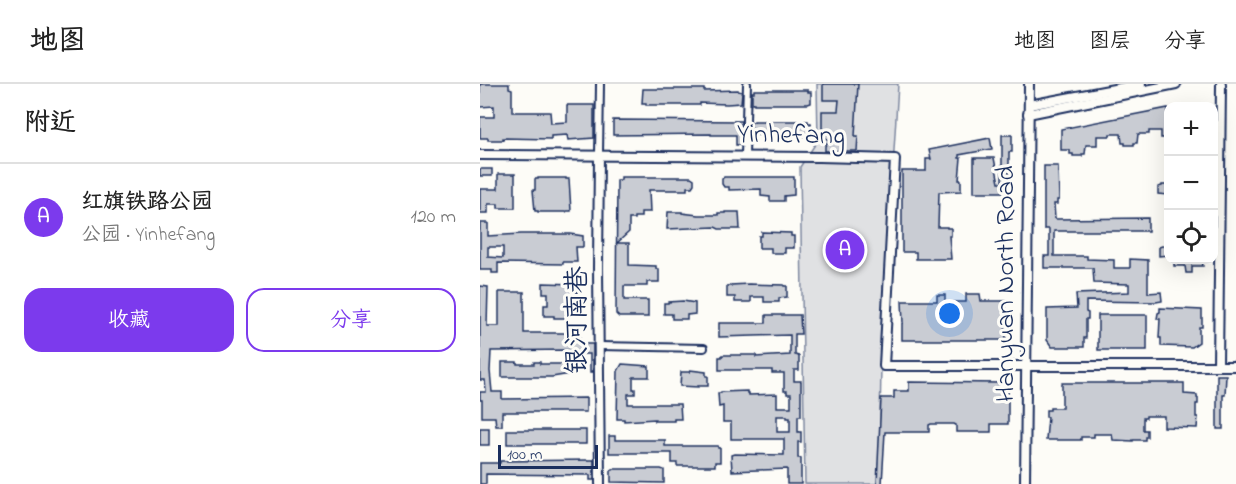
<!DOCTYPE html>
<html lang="zh">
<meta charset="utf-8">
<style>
:root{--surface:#fff;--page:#f2f2f2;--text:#222;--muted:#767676;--line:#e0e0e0;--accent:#7c3aed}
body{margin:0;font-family:"Indie Flower","LXGW WenKai TC",sans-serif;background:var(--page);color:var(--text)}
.controls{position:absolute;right:18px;top:18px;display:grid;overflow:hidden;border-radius:12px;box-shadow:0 6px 24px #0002}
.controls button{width:54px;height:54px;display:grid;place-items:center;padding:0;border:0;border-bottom:2px solid var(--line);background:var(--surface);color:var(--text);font:30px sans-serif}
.scale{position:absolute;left:18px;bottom:15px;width:100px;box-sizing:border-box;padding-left:6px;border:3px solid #1b2f5e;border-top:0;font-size:16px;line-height:21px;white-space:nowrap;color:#1b2f5e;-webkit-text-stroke:4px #fdfcf7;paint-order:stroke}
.you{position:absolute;left:470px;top:230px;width:21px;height:21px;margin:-15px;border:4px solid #fff;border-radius:50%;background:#1a73e8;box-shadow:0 0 0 9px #1a73e833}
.badge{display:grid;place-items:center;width:39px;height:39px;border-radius:50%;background:var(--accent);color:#fff;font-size:20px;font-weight:700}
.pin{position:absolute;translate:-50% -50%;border:3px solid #fff;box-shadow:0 2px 6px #0006}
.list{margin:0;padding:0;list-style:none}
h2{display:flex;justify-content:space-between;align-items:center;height:78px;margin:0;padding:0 24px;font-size:26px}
h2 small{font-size:20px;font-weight:400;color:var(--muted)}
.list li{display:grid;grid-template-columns:39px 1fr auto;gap:18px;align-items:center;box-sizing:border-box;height:108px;padding:0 24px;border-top:2px solid var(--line)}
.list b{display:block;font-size:22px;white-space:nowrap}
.list p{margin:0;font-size:20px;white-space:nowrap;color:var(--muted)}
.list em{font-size:20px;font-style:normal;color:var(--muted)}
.actions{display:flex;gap:12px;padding:18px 24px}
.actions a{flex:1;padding:14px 0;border:2px solid var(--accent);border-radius:18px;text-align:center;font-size:21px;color:var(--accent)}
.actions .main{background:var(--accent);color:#fff}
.icon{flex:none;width:33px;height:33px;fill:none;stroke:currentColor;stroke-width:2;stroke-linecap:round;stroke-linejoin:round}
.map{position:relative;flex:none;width:756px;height:400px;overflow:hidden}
header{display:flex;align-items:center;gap:36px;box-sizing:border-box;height:84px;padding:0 30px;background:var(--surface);border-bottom:2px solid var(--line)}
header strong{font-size:28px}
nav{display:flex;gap:33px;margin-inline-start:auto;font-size:21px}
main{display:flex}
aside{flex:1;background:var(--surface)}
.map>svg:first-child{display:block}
</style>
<header>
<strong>地图</strong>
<nav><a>地图</a><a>图层</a><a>分享</a></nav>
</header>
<main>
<aside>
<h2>附近<small></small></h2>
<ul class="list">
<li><span class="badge">A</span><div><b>红旗铁路公园</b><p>公园 · Yinhefang</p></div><em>120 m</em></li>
</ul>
<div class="actions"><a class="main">收藏</a><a>分享</a></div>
</aside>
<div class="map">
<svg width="756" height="400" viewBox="0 0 756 400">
<rect width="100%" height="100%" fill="#fdfcf7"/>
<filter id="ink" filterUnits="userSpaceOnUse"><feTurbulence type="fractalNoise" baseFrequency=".0167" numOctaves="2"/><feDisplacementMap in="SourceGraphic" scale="12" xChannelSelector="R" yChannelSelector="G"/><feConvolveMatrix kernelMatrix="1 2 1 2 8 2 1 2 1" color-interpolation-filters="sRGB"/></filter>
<g filter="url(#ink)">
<path fill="#e0e1e3" stroke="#7e88a0" stroke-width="1.5" d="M337,0H418L401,281L399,400H325L320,83L338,56Z"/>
<g fill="#c9ccd3" stroke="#1b2f5e" stroke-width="1.5" fill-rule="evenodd">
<path d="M0,0H29V4L32,5V28H70L71,39L87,38V21H114V54L88,56L87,51L71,52V55L23,54V56H8V54H0V33H14V22L0,23Z"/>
<path d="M343,0H378L375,52H378L377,67H345V62L349,56L342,52V27H358L359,16H343Z"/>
<path d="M163,5H224V7L258,6V7L262,8L261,19L247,20L220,19V21H166V19H162Z"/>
<path d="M274,6H328V8H331V19L328,20H274V19H272V8H274Z"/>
<path d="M688,24V54H681V47H669V50H658L657,59H654V61H645V59H642L641,50H630V52H617V61H606L605,70H602V72H593V70H590V66H581V45Z"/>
<path d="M133,36L261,37L260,61H256V51H231V50L133,51Z"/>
<path d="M274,37H328V39H331V52L271,51V38H274Z"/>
<path d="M522,51H532V68H529V108H494V74H514L519,99H522Z"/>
<path d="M510,54L512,65L479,71V74H481L479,96H481V107L459,108L458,143H467V144H471V152H469L471,175H436V168H422V87H446V75H451L449,66Z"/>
<path d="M564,82H578L579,116H577V120H574L575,135L668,134V147H574V172H607V175L634,176V184H650V175L668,176V209L681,208L682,217L676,218L606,217V228L608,229V235H606V254H604V263H572L567,256V225L597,224L596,210L649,208V200L614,199L613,184H564V172H569V145H564Z"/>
<rect x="0" y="85" width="12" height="7"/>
<path d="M18,90H35V124H18V120H8V129H0V105H18Z"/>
<path d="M141,93H211L214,95V100L212,103H207V106H169L170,128H161V133H154V135H149V148L137,159H149V181L176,182V185H179V198H167V202H144V216H168V233H139L136,230L137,96H141Z"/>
<path d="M244,93H314V111L304,112V117H290V113L281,112V105L249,106V103H244L242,100V95Z"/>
<path d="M58,94H86V95H89L91,127H86V128H58V127H55L53,106H55V95H58Z"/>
<path d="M682,101H688V111L678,110V103L682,102Z"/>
<path d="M188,128H202V129L218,131H238V129H245V128H259L260,145H239L235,143L187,145Z"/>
<path d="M0,139H8V152L41,150H91L103,152V163H96L97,178H83V180L18,179V189H12V186H0ZM8,163H23V174L8,173Z"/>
<path d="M282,148L311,149V152H314V164H305V169H291V164H279V152H282Z"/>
<path d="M682,162H688V171L679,172V163Z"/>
<path d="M694,176H722L723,182H712V189H706L705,182H694Z"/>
<path d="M63,199L95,200V203H97V209H95V221H98V231H87V234H74V232H64V221H68V209H63Z"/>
<path d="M269,200L304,201V202H307V213L299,214V218H284V213H271V218H255V213H247V202H251V201Z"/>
<path d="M0,202L8,203L7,242H19V208H44V249H100V260H113V288H110V270H94V280H96V289L72,293H22V278H37V280H54V278H60V280H89V266L11,267L10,287L12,308H22V315L106,314V328H22V342H16L15,333H2V316H0V308H6L5,296H0Z"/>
<path d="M486,210H500L501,217H526V227H525L526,256H422V239H423L422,217H457V211H465V218H486Z"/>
<path d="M203,217L215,219V230L207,231V235H192V230H184V219H188V218Z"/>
<path d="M680,224L722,226V243H719V258L712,263L681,262V254H679L680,235H677L678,229L680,228Z"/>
<path d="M286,231H320L321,250H315V271L319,272V286H314V297H321V332H318V348H321V358H318V374H321V400H307V385L252,387L251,371L254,370L304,371V355H251V338H243V322L239,323L238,309H241V308L267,307V309H269V311L297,310V323H311V310H307V307H304V289H292V286H239V273H242V271H276V273L310,271V251L239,253V239H286ZM297,332H307V334H310V348H297Z"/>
<rect x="618" y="231" width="49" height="35"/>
<path d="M142,280L169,282V293H153V305H155V310H148V320H200L201,335H194V337H175V335L144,337V335H137L138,287Z"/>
<path d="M210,286L226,288V292H228V302H218V303L200,302L201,288H210Z"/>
<path d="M737,291H746L745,311H743V345H737Z"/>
<path d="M429,298L521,299L528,306V340H511V348H476V341L474,340H451L449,341V348H405L402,400H397L401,314H414V307H429Z"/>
<path d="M582,299H704V310L717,311V314H718V320H716V333H718L717,344L684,343V332H666V334H663V346H667V353H665V356H653V357L633,356L632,350H614V353H601V356H566L568,333H566V326H570V324H582Z"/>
<rect x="0" y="344" width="9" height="17"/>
<rect x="27" y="346" width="79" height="14"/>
<path d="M129,352H135V356H185V362H238V364H240V378H235V382H197V379H192V369H129Z"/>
<path d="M110,376H114V396H110V391L6,390V400H0V379H20V377Z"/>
<path d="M133,385H181L184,386V399L131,398V386H133Z"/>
</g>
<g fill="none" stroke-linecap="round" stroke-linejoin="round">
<g stroke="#1b2f5e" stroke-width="10">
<g id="minor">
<path d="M119,71L120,0"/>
<path d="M265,72L267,0"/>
<path d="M119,262L224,264"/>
</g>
</g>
<g stroke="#1b2f5e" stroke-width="12">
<g id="tertiary">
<path d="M549,21L661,0"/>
<path d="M548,30L696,0"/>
<path d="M0,71L339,73L415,75L404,282H756"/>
<path d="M119,71L118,184L120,400"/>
<path d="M738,282L741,0"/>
<path d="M545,400L549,0"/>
</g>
</g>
<use href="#minor" stroke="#fdfcf7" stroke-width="6"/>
<use href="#tertiary" stroke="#fdfcf7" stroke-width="8"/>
</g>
</g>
<g text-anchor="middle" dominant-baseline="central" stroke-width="6" stroke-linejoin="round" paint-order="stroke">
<g font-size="27" fill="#1b2f5e" stroke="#fdfcf7">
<text transform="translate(311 52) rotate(1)">Yinhefang</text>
<text transform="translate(526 200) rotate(-90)">Hanyuan North Road</text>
<text transform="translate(98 236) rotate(-90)">银河南巷</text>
</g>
</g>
</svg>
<div class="controls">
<button>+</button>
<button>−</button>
<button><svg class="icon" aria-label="locate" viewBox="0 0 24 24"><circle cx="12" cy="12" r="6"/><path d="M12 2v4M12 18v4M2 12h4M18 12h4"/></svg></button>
</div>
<div class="scale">100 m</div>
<div class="you"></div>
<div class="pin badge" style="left:365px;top:166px">A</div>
</div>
</main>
